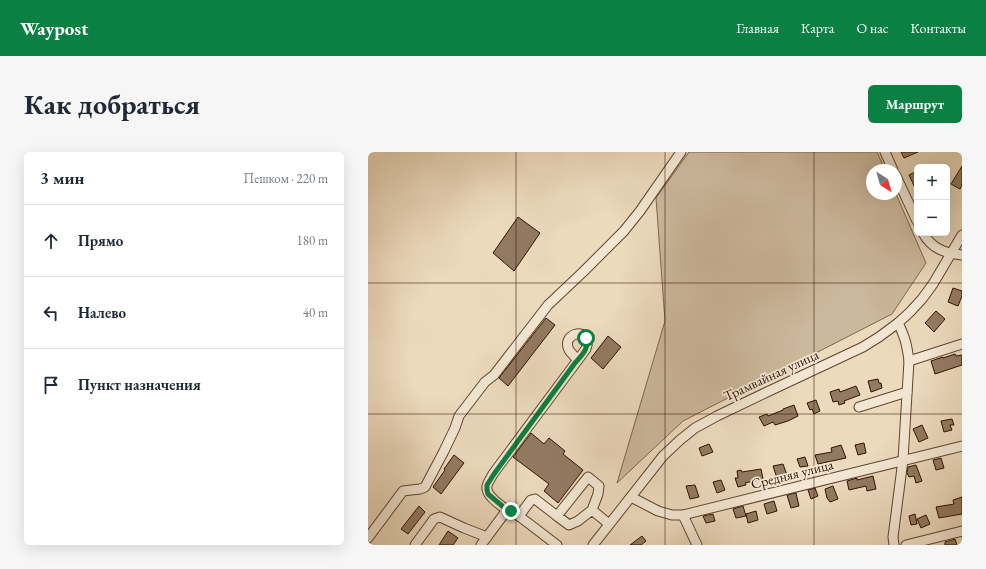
<!DOCTYPE html>
<html lang="ru">
<meta charset="utf-8">
<style>
:root{--surface:#fff;--page:#f6f6f7;--text:#1f2937;--muted:#747a83;--line:#e0e1e3;--accent:#0b8043}
body{margin:0;font-family:"EB Garamond",serif;background:var(--page);color:var(--text)}
.controls{position:absolute;right:12px;top:12px;display:grid;overflow:hidden;border-radius:6px;box-shadow:0 4px 16px #0002}
.controls button{width:36px;height:36px;display:grid;place-items:center;padding:0;border:0;border-bottom:1px solid var(--line);background:var(--surface);color:var(--text);font:20px sans-serif}
.compass{position:absolute;left:498px;top:12px;width:36px;height:36px;border-radius:50%;background:var(--surface);box-shadow:0 4px 16px #0002;rotate:143deg}
.stop{position:absolute;width:12px;height:12px;margin:-9px;border:3px solid #0b8043;border-radius:50%;background:#fff}
.stop.end{background:#0b8043;border-color:#fff;box-shadow:0 1px 4px #0008}
.list{margin:0;padding:0;list-style:none}
h2{display:flex;justify-content:space-between;align-items:center;height:52px;margin:0;padding:0 16px;font-size:17px}
h2 small{font-size:13px;font-weight:400;color:var(--muted)}
.list li{display:grid;grid-template-columns:26px 1fr auto;gap:12px;align-items:center;box-sizing:border-box;height:72px;padding:0 16px;border-top:1px solid var(--line)}
.list b{display:block;font-size:15px;white-space:nowrap}
.list em{font-size:13px;font-style:normal;color:var(--muted)}
.icon{flex:none;width:22px;height:22px;fill:none;stroke:currentColor;stroke-width:2;stroke-linecap:round;stroke-linejoin:round}
.map{position:relative;flex:none;width:594px;height:393px;overflow:hidden;border-radius:6px}
header{display:flex;align-items:center;gap:24px;box-sizing:border-box;height:56px;padding:0 20px;background:var(--accent);color:#fff}
header strong{font-size:19px}
nav{display:flex;gap:22px;margin-inline-start:auto;font-size:14px}
.intro{display:flex;align-items:center;justify-content:space-between;box-sizing:border-box;height:96px;padding:0 24px}
h1{margin:0;font-size:28px}
.button{padding:10px 18px;border-radius:6px;background:var(--accent);color:#fff;font-size:14px;font-weight:700}
main{display:flex;gap:24px;padding:0 24px}
aside{flex:1;background:var(--surface);border-radius:6px;box-shadow:0 4px 16px #0002}
.map>svg:first-child{display:block}
</style>
<header>
<strong>Waypost</strong>
<nav><a>Главная</a><a>Карта</a><a>О нас</a><a>Контакты</a></nav>
</header>
<div class="intro"><h1>Как добраться</h1><a class="button">Маршрут</a></div>
<main>
<aside>
<h2>3 мин<small>Пешком · 220 m</small></h2>
<ul class="list">
<li><svg class="icon" aria-label="ahead" viewBox="0 0 24 24"><path d="M12 20V5M6 11l6-6 6 6"/></svg><div><b>Прямо</b></div><em>180 m</em></li>
<li><svg class="icon" aria-label="left" viewBox="0 0 24 24"><path d="M17 20v-9H6M10 6l-5 5 5 5"/></svg><div><b>Налево</b></div><em>40 m</em></li>
<li><svg class="icon" aria-label="arrive" viewBox="0 0 24 24"><path d="M6 21V4h12l-3 4 3 4H6"/></svg><div><b>Пункт назначения</b></div></li>
</ul>
</aside>
<div class="map">
<svg width="594" height="393" viewBox="0 0 594 393">
<rect width="100%" height="100%" fill="#ecdabd"/>
<filter id="stains"><feTurbulence type="fractalNoise" baseFrequency=".005" numOctaves="4"/><feColorMatrix values="0 0 0 0 .2 0 0 0 0 .09 0 0 0 0 .02 0 0 0 .5 -.17"/></filter>
<radialGradient id="worn" r=".72"><stop offset=".6" stop-color="#630" stop-opacity="0"/><stop offset="1" stop-color="#630" stop-opacity=".3"/></radialGradient>
<path fill="#ccb89d" stroke="#7e664e" d="M321,0H509L517,18H504V42H528L558,111L524,162L315,269L249,331L297,169L288,46Z"/>
<g fill="#927a62" stroke="#311300">
<path d="M533,0H550L536,6Z"/>
<path d="M594,14V33L592,37L583,32Z"/>
<path d="M549,19V40L541,23Z"/>
<path d="M150,65L172,81L146,119L125,101Z"/>
<path d="M585,136L594,139V144L590,154L580,150Z"/>
<path d="M568,159L577,167L566,180L557,171Z"/>
<path d="M178,166L187,173L140,234L131,226Z"/>
<path d="M240,184L253,195L235,217L223,206Z"/>
<path d="M587,202L588,204L594,203V213L567,222L563,209L575,205V206Z"/>
<path d="M510,227L511,231H513L514,236L503,240L500,229Z"/>
<path d="M488,234L492,243L476,249L477,251L471,253L470,249L465,250L462,240L471,237L472,240Z"/>
<path d="M448,248L452,259L446,262L444,257L442,258L439,251Z"/>
<path d="M426,253L430,264L420,269L407,273L405,270L396,274L391,265L399,262L400,264L415,258V257Z"/>
<path d="M584,267L586,273H582L584,278L576,280L573,269Z"/>
<path d="M554,273L560,286L551,290L545,277Z"/>
<path d="M163,281L176,292L181,286L197,299L195,302L215,318L190,351L176,339L181,332L145,305Z"/>
<path d="M496,291L498,301L490,303L487,293Z"/>
<path d="M341,292L345,300L334,304L331,296Z"/>
<path d="M473,293L478,306L450,312L447,303L464,300L463,296Z"/>
<path d="M86,303L96,311L73,342L65,335L77,318L76,317Z"/>
<path d="M437,305L440,314L432,315L429,307Z"/>
<path d="M573,306L576,316L568,318L565,308Z"/>
<path d="M415,312L419,323L409,326L405,314Z"/>
<path d="M548,313L554,329L548,331L546,324L541,325L539,321L540,315Z"/>
<path d="M393,317L395,327L377,331L378,333L370,335L367,326H370L369,319L373,318L374,320Z"/>
<path d="M505,324L508,337L499,339L498,334L481,338L479,329L489,326V328Z"/>
<path d="M353,328L357,338L349,341L345,330Z"/>
<path d="M327,333L331,345L322,347L318,334Z"/>
<path d="M465,334L470,347L462,350L459,346L457,337Z"/>
<path d="M447,336L450,344L443,347L440,338Z"/>
<path d="M428,341L431,354L423,356L419,343Z"/>
<path d="M594,345V362L571,366L568,355L586,352L585,348Z"/>
<path d="M406,349L409,359L399,362L396,352Z"/>
<path d="M51,354L57,360L40,382L33,377Z"/>
<path d="M375,354L378,364L368,366L365,357Z"/>
<path d="M388,359L390,368L380,371L378,362Z"/>
<path d="M345,362L347,369L338,371L335,364Z"/>
<path d="M547,362L549,372L543,373L541,364Z"/>
<path d="M558,363L562,372L553,376L549,367Z"/>
<path d="M80,379L90,386L85,393H71Z"/>
<path d="M274,384L278,389L273,393H262Z"/>
<path d="M587,387L589,393H577V390Z"/>
</g>
<g fill="none" stroke-linecap="round" stroke-linejoin="round">
<g stroke="#60452f" stroke-width="11">
<g id="minor">
<path d="M517,0L525,18"/>
<path d="M528,24L549,69"/>
<path d="M555,81C564,97 577,101 594,103"/>
<path d="M541,209L594,192"/>
<path d="M491,255L539,240"/>
<path d="M263,345L290,359L304,363H315L594,294"/>
<path d="M139,358C132,353 117,343 119,334C120,330 123,326 125,322L218,197C218,195 220,193 219,190C219,175 193,182 201,198C203,201 207,205 210,208"/>
<path d="M224,358L210,369L201,373L189,364L220,325L231,334L230,342L224,358L241,372"/>
<path d="M315,363L329,393"/>
<path d="M151,364L189,393"/>
<path d="M0,386L35,339L52,337L57,335L76,299L87,276L91,264L117,230L126,223L133,214L180,153L215,120L256,79L272,59L313,0"/>
<path d="M47,393L66,367L72,365L96,376L119,385"/>
<path d="M113,393L139,358L143,359L151,364L163,348L167,347L189,364"/>
<path d="M225,393L295,304L312,288L327,276L349,264L399,240L495,195L511,185L530,171L542,160L554,147L565,132L594,83"/>
<path d="M526,393L525,385L535,308L541,209C539,193 537,185 530,171"/>
<path d="M538,393L594,379"/>
</g>
</g>
<use href="#minor" stroke="#f3e7d4" stroke-width="9"/>
</g>
<g fill="none" stroke-linecap="round" stroke-linejoin="round">
<path stroke="#0b8043" stroke-width="5" d="M143,359L139,358L120,342L119,338V333L126,322L207,211C213,204 222,196 218,186"/>
</g>
<path fill="none" stroke="#311300" stroke-width="1" stroke-opacity="0.55" d="M148,0V393M297,0V393M446,0V393M0,131H594M0,262H594"/>
<g text-anchor="middle" dominant-baseline="central" stroke-width="3.5" stroke-linejoin="round" paint-order="stroke">
<g font-size="14" fill="#311300" stroke="#f3e7d4">
<text transform="translate(403 223) rotate(-25)">Трамвайная улица</text>
<text transform="translate(424 322) rotate(-14)">Средняя улица</text>
</g>
</g>
<rect width="100%" height="100%" filter="url(#stains)"/>
<rect width="100%" height="100%" fill="url(#worn)"/>
</svg>
<div class="controls">
<button>+</button>
<button>−</button>
</div>
<svg class="compass" viewBox="-18 -18 36 36"><path d="M0-13l5 13h-10z" fill="#e53935"/><path d="M0 13l5-13h-10z" fill="#747a83"/></svg>
<div class="stop" style="left:218px;top:186px"></div>
<div class="stop end" style="left:143px;top:359px"></div>
</div>
</main>
